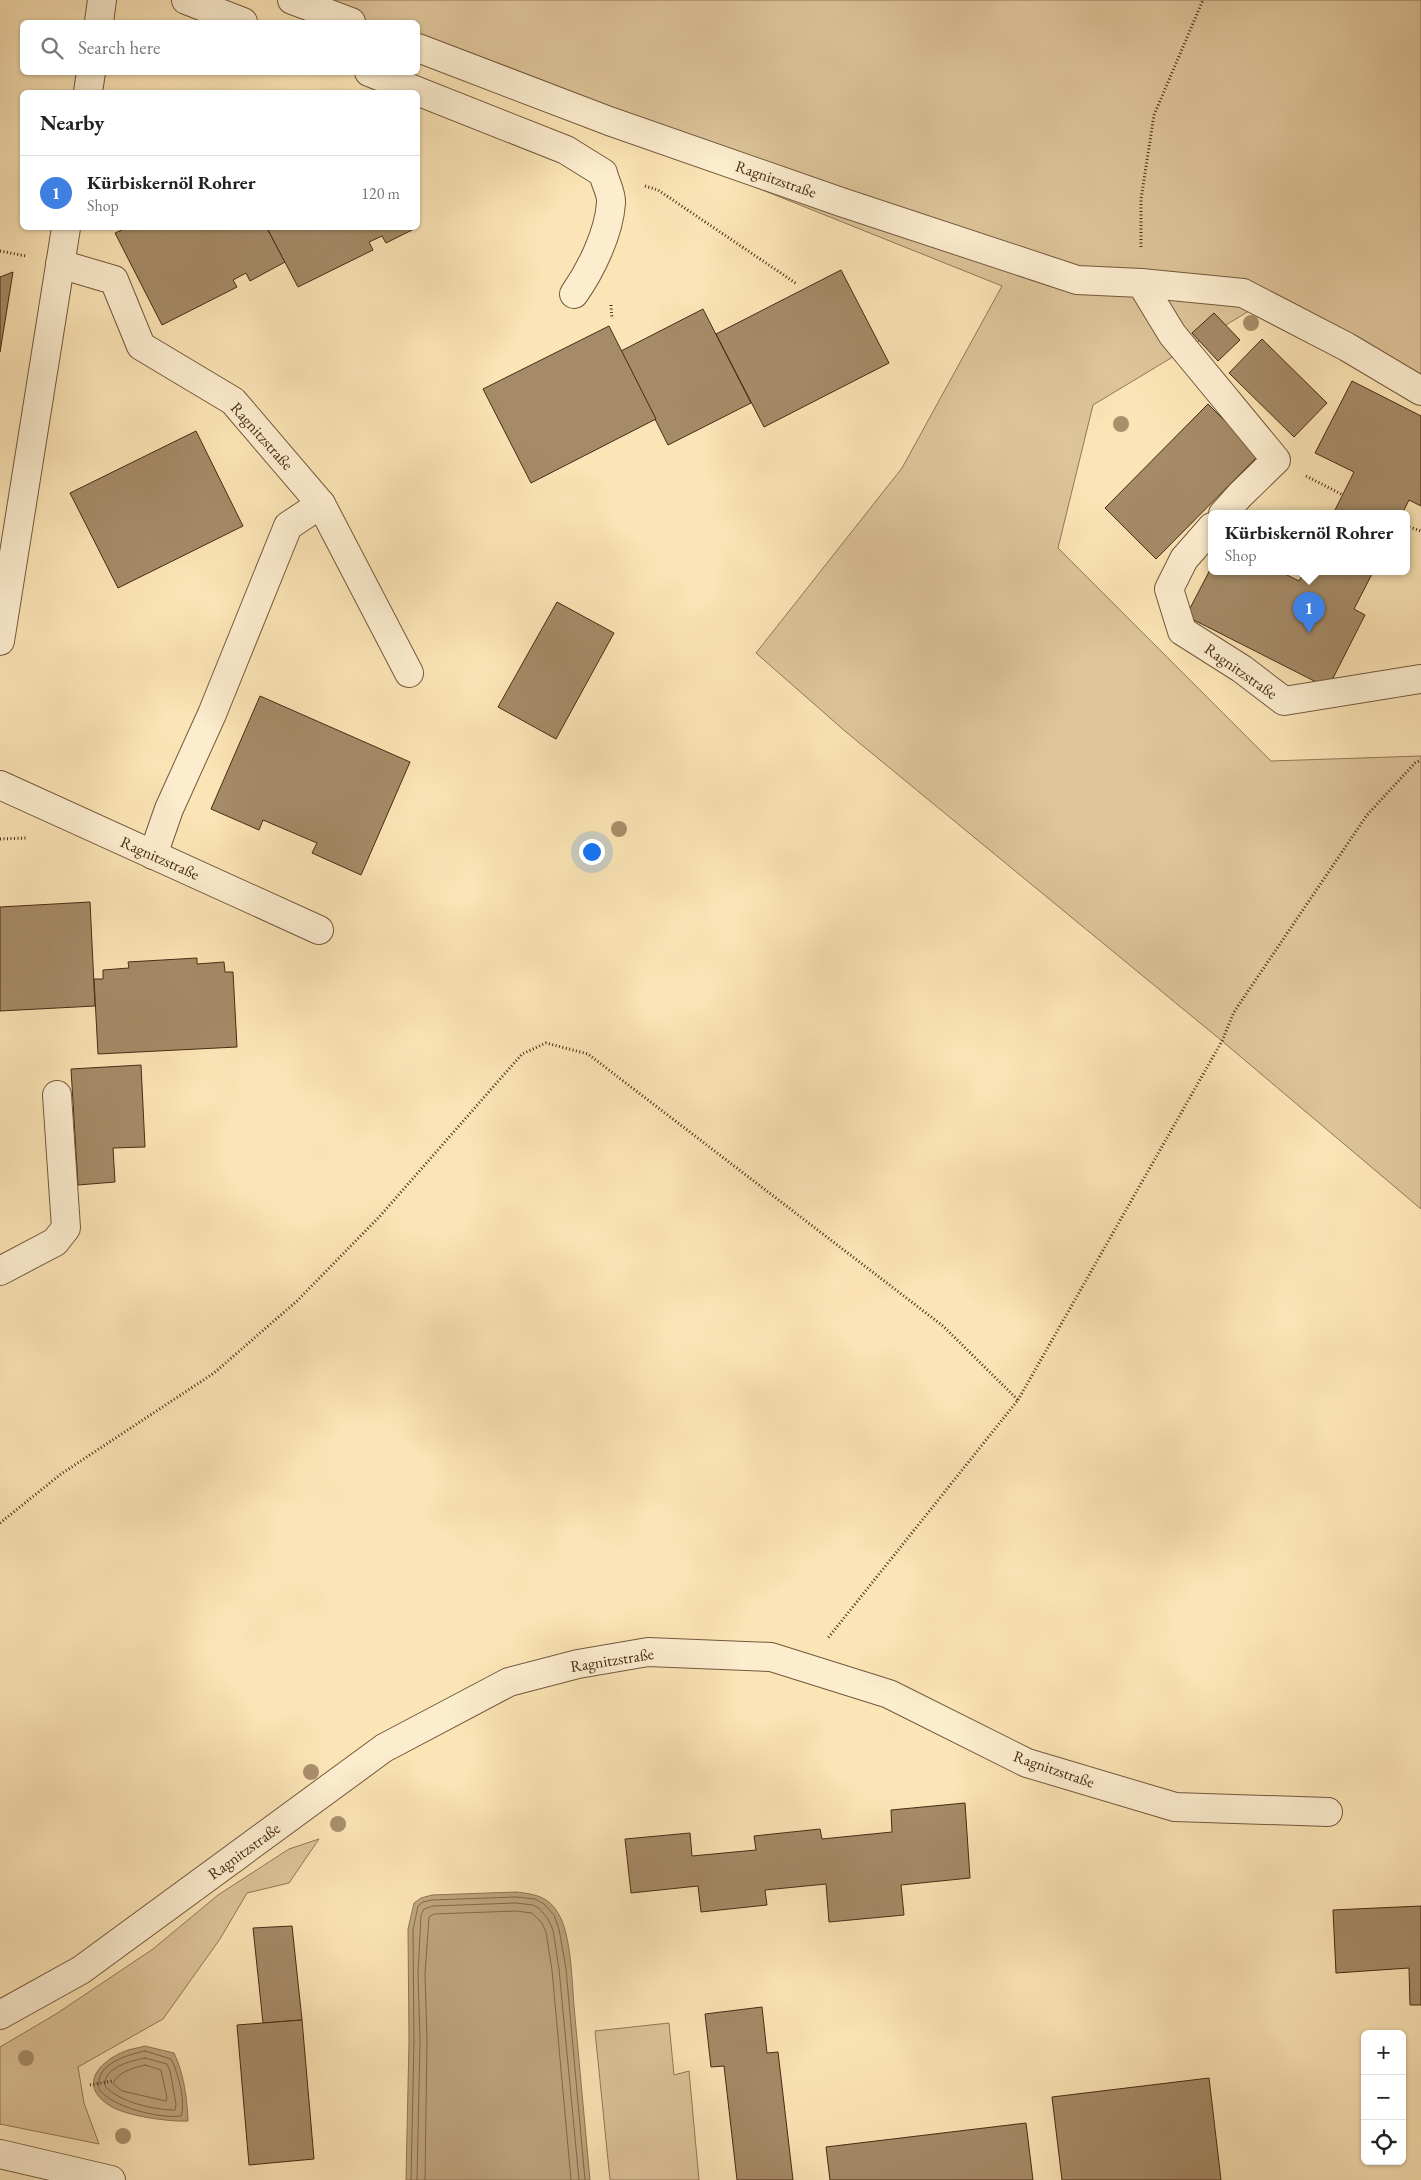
<!DOCTYPE html>
<meta charset="utf-8">
<style>
:root{--surface:#fff;--page:#f6f6f6;--text:#222;--muted:#767676;--line:#e0e0e0;--accent:#7c3aed}
body{margin:0;font-family:"EB Garamond",serif;background:var(--page);color:var(--text)}
.controls{position:absolute;right:15px;bottom:15px;display:grid;overflow:hidden;border-radius:8px;box-shadow:0 1px 4px #0004}
.controls button{width:45px;height:45px;display:grid;place-items:center;padding:0;border:0;border-bottom:1px solid var(--line);background:var(--surface);color:var(--text);font:25px sans-serif}
.you{position:absolute;left:591px;top:851px;width:18px;height:18px;margin:-12px;border:4px solid #fff;border-radius:50%;background:#1a73e8;box-shadow:0 0 0 8px #1a73e833}
.badge{display:grid;place-items:center;width:32px;height:32px;border-radius:50%;background:var(--accent);color:#fff;font-size:16px;font-weight:700}
.pin{position:absolute;translate:-50% -41px;filter:drop-shadow(0 1px 2px #0008)}
.pin::after{content:'';position:absolute;top:26px;width:18px;height:15px;background:inherit;clip-path:polygon(0 0,100% 0,50% 100%)}
.popup{position:absolute;left:1208px;top:510px;width:202px;height:65px;box-sizing:border-box;display:grid;place-content:center;border-radius:8px;background:var(--surface);filter:drop-shadow(0 1px 4px #0005);font-size:16px;white-space:nowrap;color:var(--muted)}
.popup b{font-size:19px;color:var(--text)}
.popup::after{content:'';position:absolute;left:50%;top:100%;margin-left:-10px;border:10px solid transparent;border-top-color:var(--surface)}
.list{margin:0;padding:0;list-style:none}
h2{display:flex;justify-content:space-between;align-items:center;height:65px;margin:0;padding:0 20px;font-size:21px}
h2 small{font-size:16px;font-weight:400;color:var(--muted)}
.list li{display:grid;grid-template-columns:32px 1fr auto;gap:15px;align-items:center;box-sizing:border-box;height:75px;padding:0 20px;border-top:1px solid var(--line)}
.list b{display:block;font-size:19px;white-space:nowrap}
.list p{margin:0;font-size:16px;white-space:nowrap;color:var(--muted)}
.list em{font-size:16px;font-style:normal;color:var(--muted)}
.icon{flex:none;width:28px;height:28px;fill:none;stroke:currentColor;stroke-width:2;stroke-linecap:round;stroke-linejoin:round}
.map{position:relative;flex:none;width:1421px;height:2180px;overflow:hidden}
.search{position:absolute;background:var(--surface);box-shadow:0 1px 4px #0004;left:20px;top:20px;width:400px;height:55px;display:flex;align-items:center;gap:12px;box-sizing:border-box;padding:0 18px;border-radius:8px;color:var(--muted);font-size:19px}
.panel{position:absolute;background:var(--surface);box-shadow:0 1px 4px #0004;left:20px;top:90px;width:400px;height:140px;border-radius:8px}
.map>svg:first-child{display:block}
</style>
<div class="map">
<svg width="1421" height="2180" viewBox="0 0 1421 2180">
<rect width="100%" height="100%" fill="#fbe4b5"/>
<filter id="stains"><feTurbulence type="fractalNoise" baseFrequency=".004" numOctaves="4"/><feColorMatrix values="0 0 0 0 .2 0 0 0 0 .09 0 0 0 0 .02 0 0 0 .5 -.17"/></filter>
<radialGradient id="worn" r=".72"><stop offset=".6" stop-color="#630" stop-opacity="0"/><stop offset="1" stop-color="#630" stop-opacity=".3"/></radialGradient>
<g fill="#ddc499" stroke="#927756">
<path d="M286,0H1421V376L1274,296L1093,405L1058,548L1271,761L1421,756V1209L1222,1041L846,732L756,653L902,468L1002,286L418,52V22H343Z"/>
<path d="M319,1839L289,1883L247,1893L220,1939L163,2019L78,2067L84,2103L99,2144L0,2124V2047L56,2014L153,1949L218,1895L289,1849Z"/>
<path d="M669,2023L674,2075L689,2071L699,2180H610L595,2031Z"/>
</g>
<g fill="#bea57e" stroke="#8f7453">
<path d="M516,1892C534,1894 548,1896 558,1913C571,1933 572,1981 574,2006C579,2064 585,2122 590,2180H406L409,2040L408,1929L414,1903L421,1898L432,1895Z"/>
<path d="M145,2046L174,2053C184,2074 187,2098 188,2121C169,2122 128,2116 112,2107C79,2088 95,2064 123,2052C129,2049 138,2048 145,2046Z"/>
</g>
<g fill="none" stroke-linecap="round" stroke-linejoin="round">
<g stroke="#836848" stroke-width="1">
<path d="M145,2051L171,2059C178,2072 186,2102 181,2116C160,2119 111,2107 99,2089C94,2064 127,2055 145,2051Z"/>
<path d="M145,2058L167,2064L170,2071L176,2104L175,2110C154,2110 119,2102 105,2086C103,2067 131,2061 145,2058Z"/>
<path d="M145,2065L161,2070L167,2098L166,2101L122,2091L113,2084C117,2072 133,2068 145,2065Z"/>
<path d="M411,2180L414,2041L413,1930L418,1906L423,1902L432,1900L516,1897L535,1899L544,1904L554,1915L559,1929L566,1969L585,2180"/>
<path d="M417,2180L420,2040L418,1974L421,1915L424,1909L433,1906L516,1903L533,1905L540,1909L548,1919L553,1930L559,1969L579,2180"/>
<path d="M425,2180L427,2040L425,1974L429,1917L434,1914L516,1911L532,1913L542,1923L546,1932L552,1970L571,2180"/>
</g>
</g>
<g fill="#a58b67" stroke="#482a13">
<path d="M126,228H267L285,262L250,281L246,273L233,280L237,287L162,325L115,233Z"/>
<path d="M267,228H416L386,243L382,236L369,242L373,250L298,287Z"/>
<path d="M841,270L889,363L764,427L716,334Z"/>
<path d="M13,272L0,352V277Z"/>
<path d="M703,309L751,403L668,445L621,351Z"/>
<path d="M1214,313L1240,340L1218,361L1192,333Z"/>
<path d="M609,326L656,419L531,483L483,389Z"/>
<path d="M1262,339L1327,403L1294,437L1229,373Z"/>
<path d="M1352,381L1421,416V506L1409,500L1402,514H1333L1354,472L1315,453Z"/>
<path d="M1208,404L1259,455L1156,559L1105,508Z"/>
<path d="M196,431L243,526L118,588L70,493Z"/>
<path d="M1212,566V572H1281L1299,581L1304,572H1373L1354,609L1365,615L1328,688L1186,616Z"/>
<path d="M557,602L614,633L556,739L498,707Z"/>
<path d="M260,696L410,762L361,875L312,853L317,843L263,820L259,830L211,809Z"/>
<path d="M90,902L95,1006L0,1011V907Z"/>
<path d="M197,958V964L224,962L225,972H233L237,1047L98,1054L94,979H103V970L129,968L128,962Z"/>
<path d="M141,1065L145,1147L113,1148L115,1182L78,1185L71,1069Z"/>
<path d="M965,1803L970,1878L901,1885L904,1915L829,1922L826,1884L765,1890L767,1905L701,1912L698,1886L631,1893L625,1839L690,1833L692,1856L756,1850L754,1836L820,1829L822,1839L892,1832L891,1810Z"/>
<path d="M1421,1906V2005H1410L1409,1968L1336,1973L1333,1910Z"/>
<path d="M292,1926L302,2020L263,2023L253,1928Z"/>
<path d="M762,2007L767,2053L778,2052L793,2180H737L724,2066L711,2067L705,2014Z"/>
<path d="M302,2020L314,2159L249,2165L237,2025Z"/>
<path d="M1209,2078L1221,2180H1062L1052,2097Z"/>
<path d="M1026,2123L1033,2180H830L826,2147Z"/>
</g>
<g fill="none" stroke-linecap="round" stroke-linejoin="round">
<g stroke="#75583c" stroke-width="30">
<g id="minor">
<path d="M186,0L243,22"/>
<path d="M292,0L351,22"/>
<path d="M99,22L102,0"/>
<path d="M418,48L609,121L841,202L1077,280L1141,283L1172,334L1276,460L1240,495L1223,514"/>
<path d="M369,72L566,150L603,173C605,182 612,194 611,203C609,233 591,270 574,294"/>
<path d="M88,92L91,72"/>
<path d="M60,264L114,280L141,346L233,401L321,504L409,673"/>
<path d="M1141,283L1243,293L1347,347L1421,391"/>
<path d="M1212,527L1184,559L1169,589L1182,631L1242,669L1284,701L1420,679"/>
<path d="M0,641L66,228"/>
<path d="M0,785L319,930"/>
<path d="M153,855L169,809L212,714L288,526L321,504"/>
<path d="M0,1271L55,1242L66,1228L57,1095"/>
<path d="M0,2015L81,1970L384,1748L509,1682L578,1664L648,1652L771,1657L889,1694L1027,1763L1175,1807L1328,1812"/>
<path d="M0,2154L111,2180"/>
</g>
</g>
<g stroke="#482a13" stroke-width="3" stroke-dasharray="1 2.5" stroke-linecap="butt">
<path d="M645,186L658,190L797,284"/>
<path d="M1141,247V199L1154,115L1203,0"/>
<path d="M0,251L26,256"/>
<path d="M611,305L612,319"/>
<path d="M1306,476L1343,495"/>
<path d="M1406,526L1421,531"/>
<path d="M0,839L27,838"/>
<path d="M1018,1400L1222,1041L1234,1012L1367,815L1415,763L1421,760"/>
<path d="M0,1523L61,1474L214,1373L297,1301L380,1216L522,1054L546,1043L588,1054L943,1326L1018,1400L828,1638"/>
<path d="M90,2085L112,2081"/>
</g>
<use href="#minor" stroke="#fcedcf" stroke-width="28"/>
</g>
<g fill="#a98f6b">
<circle cx="1251" cy="323" r="8"/>
<circle cx="1121" cy="424" r="8"/>
<circle cx="619" cy="829" r="8"/>
<circle cx="311" cy="1772" r="8"/>
<circle cx="338" cy="1824" r="8"/>
<circle cx="26" cy="2058" r="8"/>
<circle cx="123" cy="2136" r="8"/>
</g>
<g text-anchor="middle" dominant-baseline="central" stroke-width="4" stroke-linejoin="round" paint-order="stroke">
<g font-size="16" fill="#482a13" stroke="#fcedcf">
<text transform="translate(776 179) rotate(19)">Ragnitzstraße</text>
<text transform="translate(262 436) rotate(48)">Ragnitzstraße</text>
<text transform="translate(1241 671) rotate(35)">Ragnitzstraße</text>
<text transform="translate(160 858) rotate(24)">Ragnitzstraße</text>
<text transform="translate(612 1660) rotate(-9)">Ragnitzstraße</text>
<text transform="translate(1054 1769) rotate(19)">Ragnitzstraße</text>
<text transform="translate(244 1851) rotate(-36)">Ragnitzstraße</text>
</g>
</g>
<rect width="100%" height="100%" filter="url(#stains)"/>
<rect width="100%" height="100%" fill="url(#worn)"/>
</svg>
<div class="controls">
<button>+</button>
<button>−</button>
<button><svg class="icon" aria-label="locate" viewBox="0 0 24 24"><circle cx="12" cy="12" r="6"/><path d="M12 2v4M12 18v4M2 12h4M18 12h4"/></svg></button>
</div>
<div class="you"></div>
<div class="pin badge" style="left:1309px;top:633px;background:#3f7fe0">1</div>
<div class="popup"><b>Kürbiskernöl Rohrer</b>Shop</div>
<div class="search"><svg class="icon" aria-label="search" viewBox="0 0 24 24"><circle cx="10" cy="10" r="6"/><path d="M15 15l6 6"/></svg>Search here</div>
<section class="panel">
<h2>Nearby<small></small></h2>
<ul class="list">
<li><span class="badge" style="background:#3f7fe0">1</span><div><b>Kürbiskernöl Rohrer</b><p>Shop</p></div><em>120 m</em></li>
</ul>
</section>
</div>
